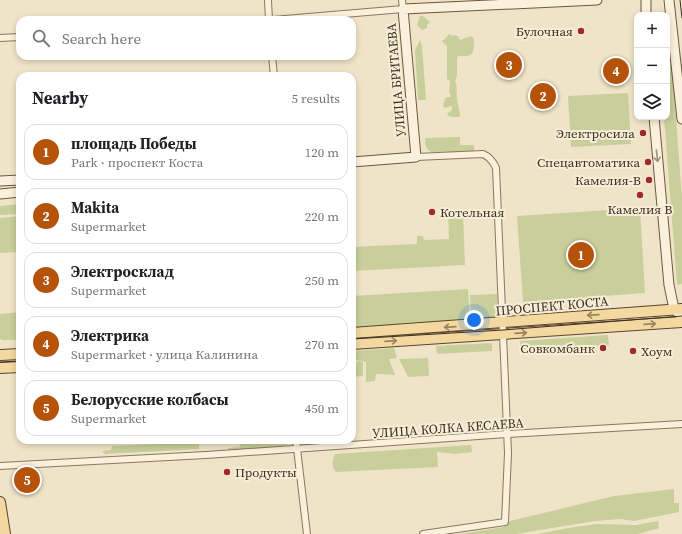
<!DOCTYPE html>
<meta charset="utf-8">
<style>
:root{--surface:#fff;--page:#f2f2f2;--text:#202124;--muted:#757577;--line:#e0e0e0;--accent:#b45309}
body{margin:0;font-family:"Source Serif 4",serif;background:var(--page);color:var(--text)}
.controls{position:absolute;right:12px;top:12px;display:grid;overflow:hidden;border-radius:8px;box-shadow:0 2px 6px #0003}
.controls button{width:36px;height:36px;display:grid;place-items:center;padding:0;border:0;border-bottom:1px solid var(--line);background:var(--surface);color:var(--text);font:20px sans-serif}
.you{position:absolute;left:474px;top:320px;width:14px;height:14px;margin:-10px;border:3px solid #fff;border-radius:50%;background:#1a73e8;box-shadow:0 0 0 6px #1a73e833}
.badge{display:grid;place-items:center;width:26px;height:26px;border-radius:50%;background:var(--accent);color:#fff;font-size:13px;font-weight:700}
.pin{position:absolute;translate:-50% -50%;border:2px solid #fff;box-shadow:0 1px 4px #0006}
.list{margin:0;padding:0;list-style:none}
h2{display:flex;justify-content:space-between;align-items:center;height:52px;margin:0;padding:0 16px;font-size:17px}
h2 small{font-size:13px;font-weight:400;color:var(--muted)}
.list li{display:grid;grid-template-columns:26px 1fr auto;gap:12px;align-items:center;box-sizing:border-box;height:56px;margin:0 8px 8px;padding:0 8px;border:1px solid var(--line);border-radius:12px}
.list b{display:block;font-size:15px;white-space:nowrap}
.list p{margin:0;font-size:13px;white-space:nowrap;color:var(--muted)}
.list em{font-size:13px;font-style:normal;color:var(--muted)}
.icon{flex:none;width:22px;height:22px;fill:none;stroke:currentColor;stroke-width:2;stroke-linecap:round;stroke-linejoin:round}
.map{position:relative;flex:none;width:682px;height:534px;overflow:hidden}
.search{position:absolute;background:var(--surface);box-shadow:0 2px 6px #0003;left:16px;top:16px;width:340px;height:44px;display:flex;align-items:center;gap:10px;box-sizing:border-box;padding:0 14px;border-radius:12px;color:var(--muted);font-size:15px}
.panel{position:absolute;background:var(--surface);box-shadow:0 2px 6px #0003;left:16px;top:72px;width:340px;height:372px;border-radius:12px}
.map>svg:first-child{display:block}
</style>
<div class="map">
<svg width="682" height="534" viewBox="0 0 682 534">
<rect width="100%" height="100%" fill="#f0e4c8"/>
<g fill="#c9cf9b">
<path d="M668,11L682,198V284L677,285L664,117H667V15H657L656,12Z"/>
<path d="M420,16H423L430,22L427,25V28L422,30L417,25Z"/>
<path d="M449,34L453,36L455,35L458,36L460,40L471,36L474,39C474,53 474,57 458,56L457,59V76L455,81C458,87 456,93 457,100C458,106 460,111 460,117C455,117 449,118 447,114L452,110V106L444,108L443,105L446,97H451L449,91L450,81L447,79V46L442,41L445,39Z"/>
<path d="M420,40L422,46L426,100H418L415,50Z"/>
<path d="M628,93L631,144L571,147L568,96Z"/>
<path d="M460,137V145H474V152L433,153C426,150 425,146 425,138Z"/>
<path d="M20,204V214L0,215V206Z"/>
<path d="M640,208L645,293L523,302L517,216Z"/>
<path d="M448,213H463L465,265L352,271V247L417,244V236H423L424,240L449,239Z"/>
<path d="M20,216V252L0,253V218Z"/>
<path d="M468,289L470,321L352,328V296Z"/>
<path d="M497,294L498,322L471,323L470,295Z"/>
<path d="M20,312V340H3L0,339V314Z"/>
<path d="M608,335L609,345L521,350L520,341Z"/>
<path d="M492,343V351L437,354L436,346Z"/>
<path d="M394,348L397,358L389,359L395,375L376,374L375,381L366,382V362L356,360L354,365H352V351Z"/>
<path d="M428,358L429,376L408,377L399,359Z"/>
<path d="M357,361L363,362V376L352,377V367L355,366Z"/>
<path d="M239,440H288V442L284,447L228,451V448L240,447Z"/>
<path d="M199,442V449L105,454L102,451L111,450L112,446Z"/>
<path d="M471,445L472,452L455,454L437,452L438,467L336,472C331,466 332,461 335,454Z"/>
<path d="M674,489V503H679V512L634,521L620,519L595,521L516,534H460L504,527L510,521L614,496Z"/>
<path d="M658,521L659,528L638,534H537L574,527L597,524L636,525Z"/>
</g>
<path fill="#a9c4bc" stroke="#6f938a" d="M571,251H583V259H572Z"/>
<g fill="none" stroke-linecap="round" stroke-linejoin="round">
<g stroke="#8d765c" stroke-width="8">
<g id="street">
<path d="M268,0L269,20"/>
<path d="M273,20L403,9L402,0"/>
<path d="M0,38L20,37"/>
<path d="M272,56L274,76"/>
<path d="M416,157L483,154C490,157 493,161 496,168L508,453L505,522L423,534"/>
<path d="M296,440L307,534"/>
<path d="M0,466L206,455L507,434L682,424"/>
</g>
</g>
<g stroke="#6f573f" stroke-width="11">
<g id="secondary">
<path d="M646,0V15"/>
<path d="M669,0L682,119"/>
<path d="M654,117L669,285L674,309L682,316"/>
<path d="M352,162L416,157L403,9L597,0"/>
<path d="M0,181L20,180"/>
<path d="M0,194L20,192"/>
</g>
</g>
<g stroke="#5b4430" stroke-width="12">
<g id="primary">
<path d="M352,333L682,309"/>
<path d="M352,344L682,322"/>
<path d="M0,355L20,354"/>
<path d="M0,368L20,367"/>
<path d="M0,502L5,534"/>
</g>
</g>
<use href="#street" stroke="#faf1dc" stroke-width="6"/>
<use href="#secondary" stroke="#faf1dc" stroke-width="9"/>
<use href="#primary" stroke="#f3d9a0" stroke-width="10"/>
<g stroke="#3d2e20" stroke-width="1">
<path d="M680,0L682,18"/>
<path d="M352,339L503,330L682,316"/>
<path d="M0,362L20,361"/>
</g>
</g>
<defs><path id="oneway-shaft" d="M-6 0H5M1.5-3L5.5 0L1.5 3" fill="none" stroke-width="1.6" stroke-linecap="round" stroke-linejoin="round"/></defs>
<use stroke="#9c907e" href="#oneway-shaft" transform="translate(657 156) rotate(84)"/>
<g stroke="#988460">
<use href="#oneway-shaft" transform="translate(593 315) rotate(176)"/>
<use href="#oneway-shaft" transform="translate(650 324) rotate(-4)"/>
<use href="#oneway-shaft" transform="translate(450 327) rotate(176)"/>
<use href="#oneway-shaft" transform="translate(521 333) rotate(-4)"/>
<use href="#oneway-shaft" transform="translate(391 341) rotate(-4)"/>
</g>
<g fill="#9e2a2b" stroke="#f7eed8" stroke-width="1.5">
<circle cx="581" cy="31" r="4"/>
<circle cx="643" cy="133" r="4"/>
<circle cx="648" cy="162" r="4"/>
<circle cx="649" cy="180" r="4"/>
<circle cx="640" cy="195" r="4"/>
<circle cx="432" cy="212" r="4"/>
<circle cx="603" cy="348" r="4"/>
<circle cx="633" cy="351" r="4"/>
<circle cx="227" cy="472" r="4"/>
</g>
<g text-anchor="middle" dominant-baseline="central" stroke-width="4" stroke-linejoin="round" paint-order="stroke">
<g font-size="13" fill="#3d2e20" stroke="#f7eed8" text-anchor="end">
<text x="573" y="31">Булочная</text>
<text x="635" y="133">Электросила</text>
<text x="640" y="162">Спецавтоматика</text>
<text x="641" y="180">Камелия-В</text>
<text x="640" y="209" text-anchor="middle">Камелия В</text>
<text x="440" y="212" text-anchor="start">Котельная</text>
<text x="595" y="348">Совкомбанк</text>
<text x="641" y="351" text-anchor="start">Хоум</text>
<text x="235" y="472" text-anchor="start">Продукты</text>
</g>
<g font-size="13" fill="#3d2e20" stroke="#f7eed8">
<text transform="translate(396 80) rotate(-95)">УЛИЦА БРИТАЕВА</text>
<text transform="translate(552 306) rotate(-5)">ПРОСПЕКТ КОСТА</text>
<text transform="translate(448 428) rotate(-4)">УЛИЦА КОЛКА КЕСАЕВА</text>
</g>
</g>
</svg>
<div class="controls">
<button>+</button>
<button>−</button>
<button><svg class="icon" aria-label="layers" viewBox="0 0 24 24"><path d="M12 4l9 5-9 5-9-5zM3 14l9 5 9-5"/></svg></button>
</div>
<div class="you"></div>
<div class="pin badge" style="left:581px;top:255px">1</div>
<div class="pin badge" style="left:543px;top:96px">2</div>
<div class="pin badge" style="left:509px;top:65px">3</div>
<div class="pin badge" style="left:616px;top:71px">4</div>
<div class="pin badge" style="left:27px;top:480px">5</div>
<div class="search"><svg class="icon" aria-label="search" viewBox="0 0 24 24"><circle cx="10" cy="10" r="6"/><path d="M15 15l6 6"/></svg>Search here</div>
<section class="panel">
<h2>Nearby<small>5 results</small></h2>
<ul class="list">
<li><span class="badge">1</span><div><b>площадь Победы</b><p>Park · проспект Коста</p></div><em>120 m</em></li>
<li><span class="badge">2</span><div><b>Makita</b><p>Supermarket</p></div><em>220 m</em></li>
<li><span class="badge">3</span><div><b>Электросклад</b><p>Supermarket</p></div><em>250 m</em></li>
<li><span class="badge">4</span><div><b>Электрика</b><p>Supermarket · улица Калинина</p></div><em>270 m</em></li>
<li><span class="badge">5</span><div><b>Белорусские колбасы</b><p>Supermarket</p></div><em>450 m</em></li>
</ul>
</section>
</div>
